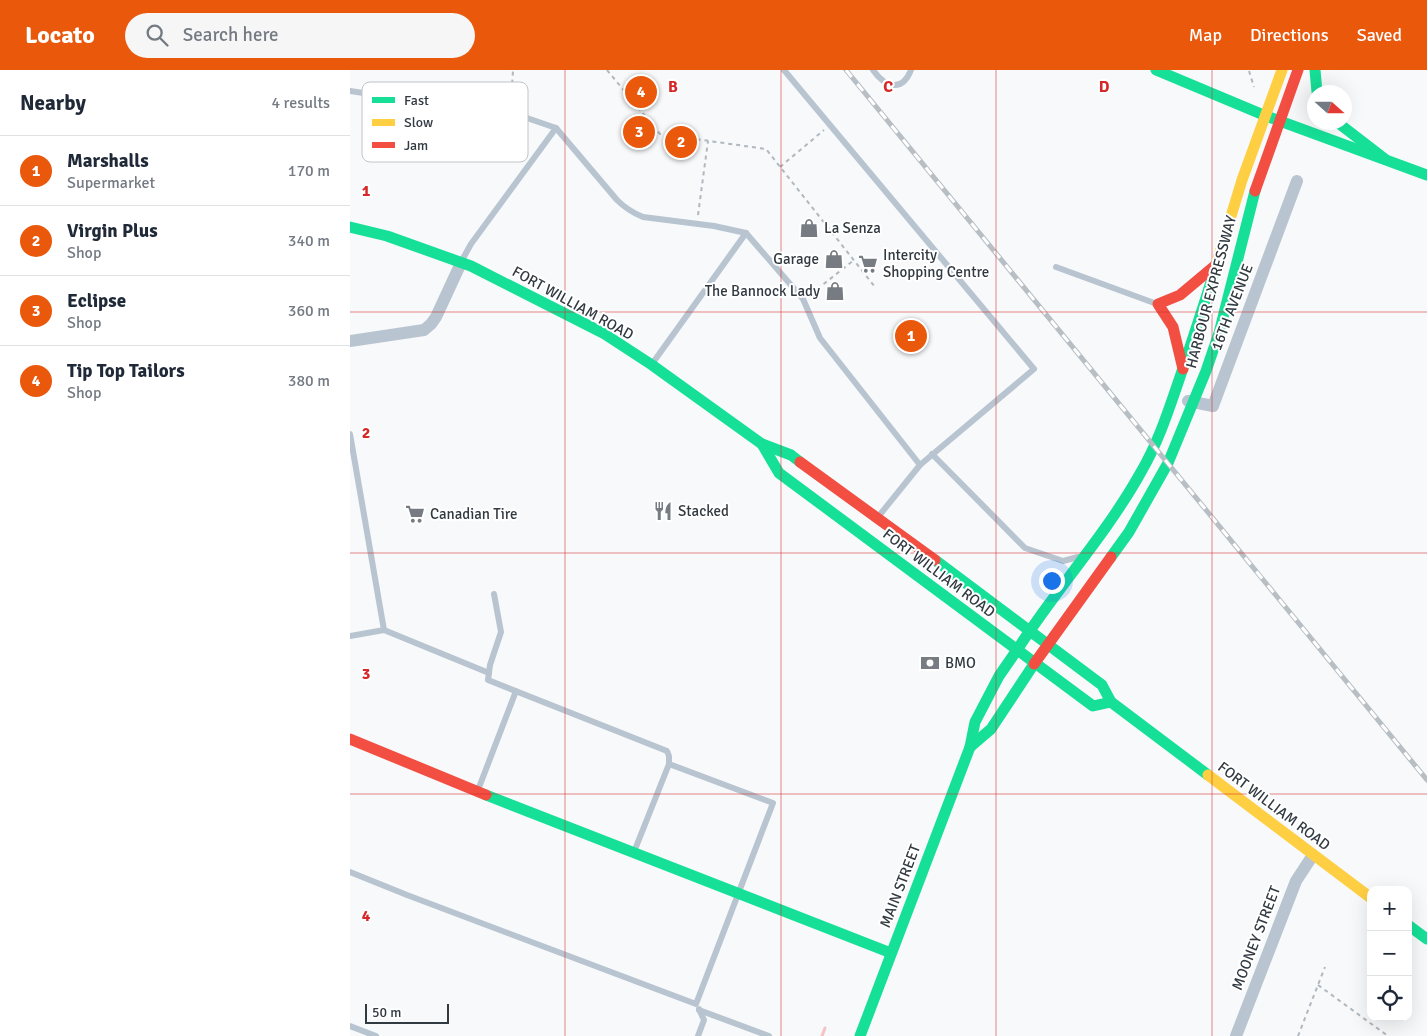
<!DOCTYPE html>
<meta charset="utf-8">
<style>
:root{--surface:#fff;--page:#f6f6f7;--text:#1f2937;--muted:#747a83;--line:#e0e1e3;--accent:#ea580c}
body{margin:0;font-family:Signika,sans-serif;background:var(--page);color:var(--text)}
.controls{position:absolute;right:15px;bottom:15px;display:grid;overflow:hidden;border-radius:10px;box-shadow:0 5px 20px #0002}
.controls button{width:45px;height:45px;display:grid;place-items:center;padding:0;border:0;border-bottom:1px solid var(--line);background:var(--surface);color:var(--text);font:25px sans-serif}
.compass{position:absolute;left:957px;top:15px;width:45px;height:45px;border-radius:50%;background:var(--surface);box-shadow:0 5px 20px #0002;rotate:111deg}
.scale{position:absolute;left:15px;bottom:12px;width:84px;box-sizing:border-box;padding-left:5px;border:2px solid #313941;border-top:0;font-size:14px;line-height:18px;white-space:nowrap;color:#313941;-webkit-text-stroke:4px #fff;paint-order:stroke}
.you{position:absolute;left:701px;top:510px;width:18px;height:18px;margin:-12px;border:4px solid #fff;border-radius:50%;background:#1a73e8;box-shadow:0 0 0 8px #1a73e833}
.badge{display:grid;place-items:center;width:32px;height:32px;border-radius:50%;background:var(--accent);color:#fff;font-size:16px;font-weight:700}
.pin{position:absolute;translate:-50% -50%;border:2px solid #fff;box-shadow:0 1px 5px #0006}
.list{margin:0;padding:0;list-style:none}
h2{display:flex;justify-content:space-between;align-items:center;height:65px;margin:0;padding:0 20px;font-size:21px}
h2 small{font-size:16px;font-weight:400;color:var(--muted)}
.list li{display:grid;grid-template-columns:32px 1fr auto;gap:15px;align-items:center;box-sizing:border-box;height:70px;padding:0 20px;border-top:1px solid var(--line)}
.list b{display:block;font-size:19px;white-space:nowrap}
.list p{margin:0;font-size:16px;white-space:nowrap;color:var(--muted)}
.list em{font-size:16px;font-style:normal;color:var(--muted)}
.icon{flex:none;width:28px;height:28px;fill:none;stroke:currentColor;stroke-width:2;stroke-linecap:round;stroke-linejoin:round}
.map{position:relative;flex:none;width:1077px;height:966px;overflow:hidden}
header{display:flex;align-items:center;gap:30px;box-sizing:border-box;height:70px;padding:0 25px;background:var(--accent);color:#fff}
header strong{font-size:24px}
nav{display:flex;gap:28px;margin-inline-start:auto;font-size:18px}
.search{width:350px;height:45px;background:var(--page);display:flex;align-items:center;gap:12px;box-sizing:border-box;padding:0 18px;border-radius:28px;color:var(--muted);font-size:19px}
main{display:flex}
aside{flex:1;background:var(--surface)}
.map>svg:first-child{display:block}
</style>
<header>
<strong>Locato</strong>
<div class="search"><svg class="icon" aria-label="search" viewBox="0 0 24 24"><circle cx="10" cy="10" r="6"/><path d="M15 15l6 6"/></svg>Search here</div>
<nav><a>Map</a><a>Directions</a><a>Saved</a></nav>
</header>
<main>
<aside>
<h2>Nearby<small>4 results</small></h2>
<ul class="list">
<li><span class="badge">1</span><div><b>Marshalls</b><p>Supermarket</p></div><em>170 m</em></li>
<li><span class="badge">2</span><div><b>Virgin Plus</b><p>Shop</p></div><em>340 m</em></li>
<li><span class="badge">3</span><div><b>Eclipse</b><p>Shop</p></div><em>360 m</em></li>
<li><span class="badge">4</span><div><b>Tip Top Tailors</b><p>Shop</p></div><em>380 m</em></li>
</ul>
</aside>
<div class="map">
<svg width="1077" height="966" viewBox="0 0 1077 966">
<rect width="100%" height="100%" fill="#f7f9fb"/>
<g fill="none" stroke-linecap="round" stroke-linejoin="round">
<path stroke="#f7c2c5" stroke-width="3" d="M472,966L475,958"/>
<g stroke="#b0b8c0" stroke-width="2" stroke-dasharray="4 4" stroke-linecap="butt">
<path d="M257,0L310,64L416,79L525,217"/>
<path d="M899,1L904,17"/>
<path d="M157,37L162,16L163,0"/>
<path d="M430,97L474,60"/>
<path d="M348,145L358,71"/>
<path d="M461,224L504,190"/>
<path d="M968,915L1038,966"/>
<path d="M948,966L975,897"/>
</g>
<g stroke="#b8c4d0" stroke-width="6">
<path d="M434,0L684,299L570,395L528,447"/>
<path d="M523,0C535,17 552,23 561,0"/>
<path d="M0,21L177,48L206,58L267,130C275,138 283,143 293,147L364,156L396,163L453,229L470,268L570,395"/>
<path d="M111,192L121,174L206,58"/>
<path d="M706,197L807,234"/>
<path d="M302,294L396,163"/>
<path d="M0,364L34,560L0,566"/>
<path d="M582,384L675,478L713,491L728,487"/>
<path d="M144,524L151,562L140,595L138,610L317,681L319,686V694L284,782"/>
<path d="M34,560L139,603"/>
<path d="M128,720L166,621"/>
<path d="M0,802L57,825L346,934L423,733L319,694"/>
<path d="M349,940L419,966"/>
<path d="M0,956L26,966"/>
<path d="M348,966L354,950L349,939"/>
</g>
<g stroke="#b8c4d0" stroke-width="12">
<path d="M0,271L74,260L81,254L86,247L111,193"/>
<path d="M838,331L863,336L947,111"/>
<path d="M886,966L946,811L963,785"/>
</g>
<g stroke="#16e098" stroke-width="11">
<path d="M806,0L916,46L1077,105"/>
<path d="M965,0L967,22"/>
<path d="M987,52L1035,89"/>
<path d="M0,157L37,166L121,196L253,263L302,295L412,374L441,385L450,392"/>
<path d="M412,374L429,403L743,636L761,632"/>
<path d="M761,487L779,462L818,393L856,301L869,263L905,121"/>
<path d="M585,490L752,615L761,632L858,705"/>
<path d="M667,580C706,519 756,465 791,402C808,373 818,342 829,310C841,274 853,238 864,202"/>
<path d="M620,677L641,659L684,594"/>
<path d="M136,725L541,883"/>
<path d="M1058,855L1077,869"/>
<path d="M510,966L620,677L625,652L649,606L667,580"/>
</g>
<g stroke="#ffcf43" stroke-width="11">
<path d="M864,202L892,110L932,0"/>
<path d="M858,705L1021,828"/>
</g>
<g stroke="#f24e42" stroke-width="11">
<path d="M905,121L948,0"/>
<path d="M833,299L823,257L808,234L830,225L867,194"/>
<path d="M450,392L585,490"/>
<path d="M684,594L761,487"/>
<path d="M0,669L136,725"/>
</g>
<g stroke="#b7bec4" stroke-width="5">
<path id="rail" d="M496,0L1077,710"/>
</g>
<use href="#rail" stroke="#fff" stroke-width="3" stroke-dasharray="9" stroke-linecap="butt"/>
</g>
<path fill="none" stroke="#d62828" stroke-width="1" stroke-opacity="0.55" d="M215,0V966M431,0V966M646,0V966M862,0V966M0,242H1077M0,483H1077M0,724H1077"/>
<defs>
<g id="shop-bare" transform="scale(1.5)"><path d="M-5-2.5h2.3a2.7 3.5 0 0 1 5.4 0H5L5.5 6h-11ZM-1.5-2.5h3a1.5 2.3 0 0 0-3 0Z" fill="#767c82" stroke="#fff" stroke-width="2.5" paint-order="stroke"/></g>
<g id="supermarket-bare" transform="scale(1.5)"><path d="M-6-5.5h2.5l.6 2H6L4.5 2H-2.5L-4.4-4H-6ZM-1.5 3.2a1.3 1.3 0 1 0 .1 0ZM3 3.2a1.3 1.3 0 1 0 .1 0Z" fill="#767c82" stroke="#fff" stroke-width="2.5" paint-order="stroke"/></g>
<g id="restaurant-bare" transform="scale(1.5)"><path d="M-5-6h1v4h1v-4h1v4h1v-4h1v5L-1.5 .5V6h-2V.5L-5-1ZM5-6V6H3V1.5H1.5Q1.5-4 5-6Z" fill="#767c82" stroke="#fff" stroke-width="2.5" paint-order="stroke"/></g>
<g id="bank-bare" transform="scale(1.5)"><path d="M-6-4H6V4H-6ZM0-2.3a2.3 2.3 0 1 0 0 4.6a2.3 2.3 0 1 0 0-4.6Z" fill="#767c82" stroke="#fff" stroke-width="2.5" paint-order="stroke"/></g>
</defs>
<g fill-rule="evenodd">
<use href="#shop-bare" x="459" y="158"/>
<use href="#shop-bare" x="484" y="189"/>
<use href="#supermarket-bare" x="518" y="194"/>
<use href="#shop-bare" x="485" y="221"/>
<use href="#restaurant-bare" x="313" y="441"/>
<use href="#supermarket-bare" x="65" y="444"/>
<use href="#bank-bare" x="580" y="593"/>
</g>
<g text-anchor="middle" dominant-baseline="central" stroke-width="4" stroke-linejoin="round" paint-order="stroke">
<g font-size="15" fill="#313941" stroke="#fff" text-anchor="start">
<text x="474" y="158">La Senza</text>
<text x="533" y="185">Intercity<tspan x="533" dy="17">Shopping Centre</tspan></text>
<text x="469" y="189" text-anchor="end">Garage</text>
<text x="470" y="221" text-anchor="end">The Bannock Lady</text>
<text x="328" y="441">Stacked</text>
<text x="80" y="444">Canadian Tire</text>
<text x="595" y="593">BMO</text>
</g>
<g font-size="15" fill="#313941" stroke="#fff">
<text transform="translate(861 222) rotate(-75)">HARBOUR EXPRESSWAY</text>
<text transform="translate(223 233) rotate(29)">FORT WILLIAM ROAD</text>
<text transform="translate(882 237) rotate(-69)">16TH AVENUE</text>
<text transform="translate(589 503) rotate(37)">FORT WILLIAM ROAD</text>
<text transform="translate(924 736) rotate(37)">FORT WILLIAM ROAD</text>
<text transform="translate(550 816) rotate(-69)">MAIN STREET</text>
<text transform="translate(906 868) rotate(-69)">MOONEY STREET</text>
</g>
</g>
<rect x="12" y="12" width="166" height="80" rx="8" fill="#fff" stroke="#c1c4c6" stroke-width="1"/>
<rect x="22" y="27" width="23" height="6" fill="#16e098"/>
<rect x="22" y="49" width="23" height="7" fill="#ffcf43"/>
<rect x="22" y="72" width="23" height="6" fill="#f24e42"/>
<g font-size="14" fill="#313941">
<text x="54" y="35">Fast</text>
<text x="54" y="57">Slow</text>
<text x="54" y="80">Jam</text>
</g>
<g font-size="16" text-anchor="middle" font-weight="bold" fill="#d62828" stroke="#fff" stroke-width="4" stroke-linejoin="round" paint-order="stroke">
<text x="323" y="22">B</text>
<text x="538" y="22">C</text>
<text x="754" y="22">D</text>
<text x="16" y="126">1</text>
<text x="16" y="368">2</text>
<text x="16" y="609">3</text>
<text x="16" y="851">4</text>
</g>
</svg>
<div class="controls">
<button>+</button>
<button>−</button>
<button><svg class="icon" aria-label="locate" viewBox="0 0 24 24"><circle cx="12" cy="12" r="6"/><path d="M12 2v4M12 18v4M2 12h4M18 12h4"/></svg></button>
</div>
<svg class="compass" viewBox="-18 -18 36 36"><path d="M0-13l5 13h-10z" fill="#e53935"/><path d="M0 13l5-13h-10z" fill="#747a83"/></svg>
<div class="scale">50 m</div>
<div class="you"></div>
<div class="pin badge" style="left:561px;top:266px">1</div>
<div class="pin badge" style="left:331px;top:72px">2</div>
<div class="pin badge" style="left:289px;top:62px">3</div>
<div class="pin badge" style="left:291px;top:22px">4</div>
</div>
</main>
